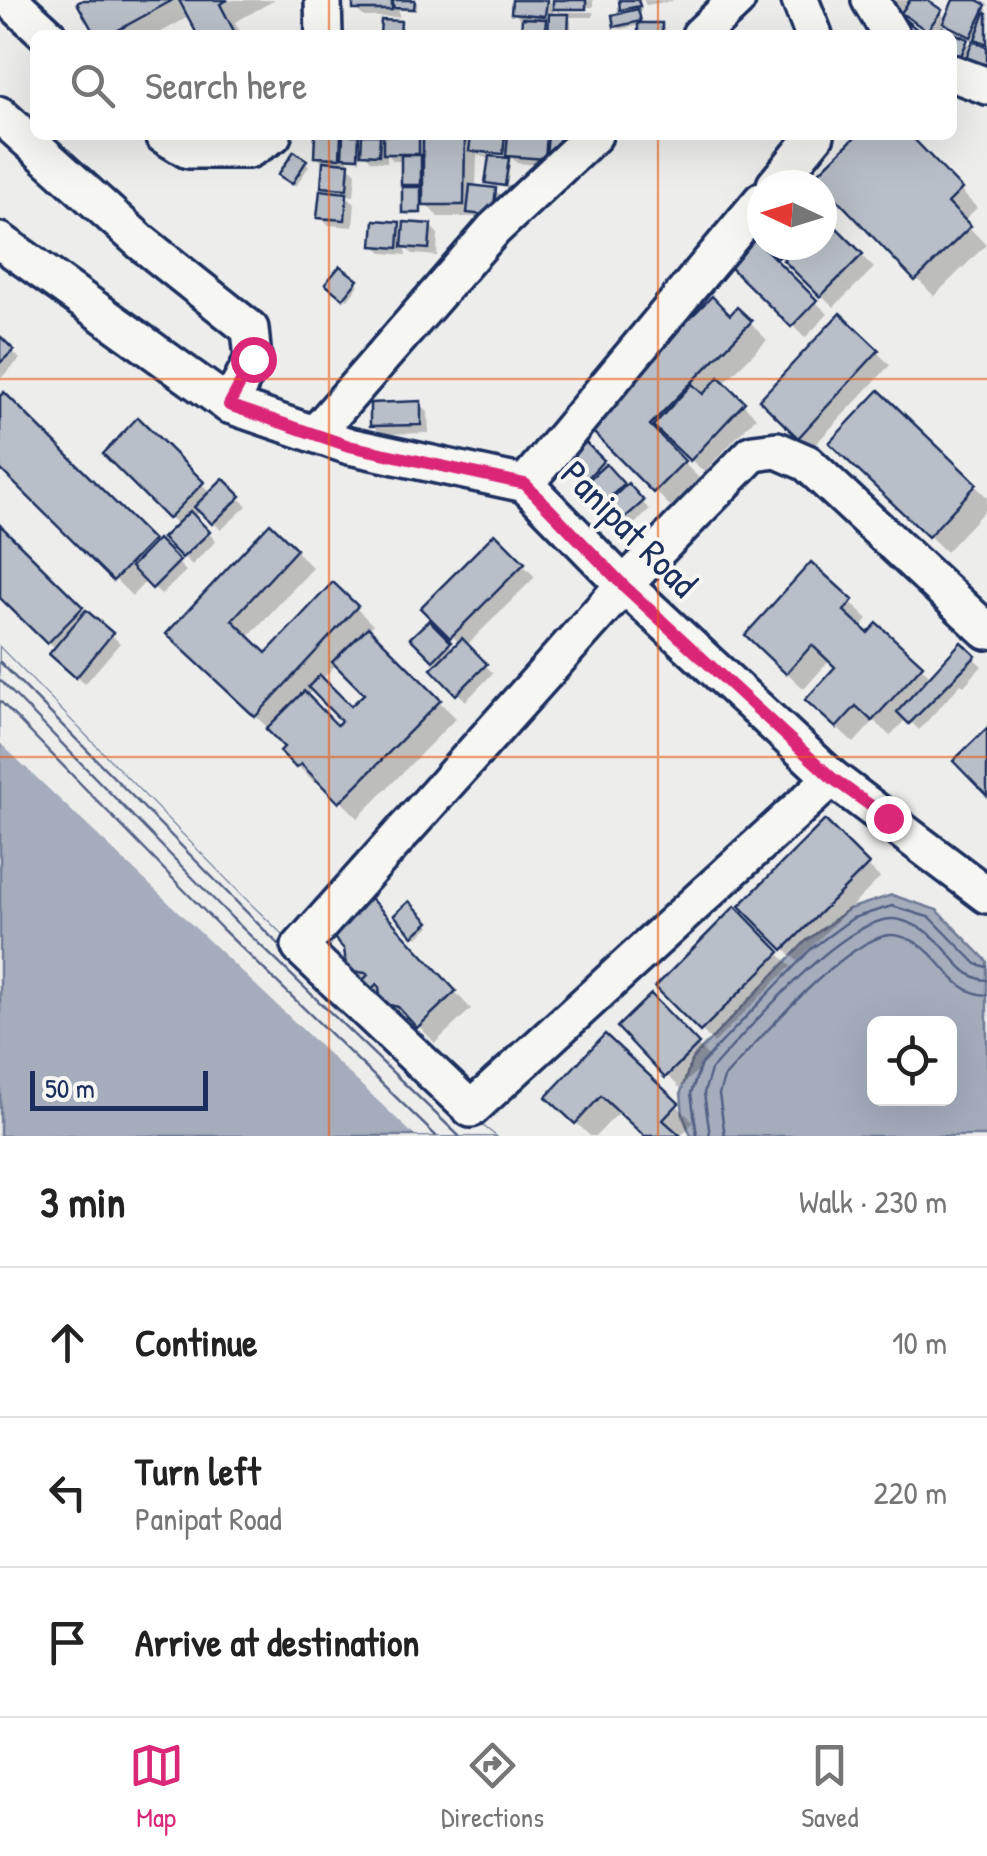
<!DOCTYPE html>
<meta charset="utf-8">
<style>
:root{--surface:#fff;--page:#f2f2f2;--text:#222;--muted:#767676;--line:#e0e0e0;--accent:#db2777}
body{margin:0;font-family:"Patrick Hand",sans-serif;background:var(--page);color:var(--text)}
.controls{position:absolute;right:30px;bottom:30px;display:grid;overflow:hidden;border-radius:15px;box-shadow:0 10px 40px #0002}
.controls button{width:90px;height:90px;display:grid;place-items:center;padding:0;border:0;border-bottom:2px solid var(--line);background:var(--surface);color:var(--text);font:50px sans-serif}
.compass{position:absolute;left:747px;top:170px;width:90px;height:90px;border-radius:50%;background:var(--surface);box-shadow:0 10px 40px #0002;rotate:274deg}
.scale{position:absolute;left:30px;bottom:25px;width:178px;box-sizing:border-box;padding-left:10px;border:5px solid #1b2f5e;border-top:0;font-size:28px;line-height:35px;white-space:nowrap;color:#1b2f5e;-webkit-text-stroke:8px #f6f6f2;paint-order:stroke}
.stop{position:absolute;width:30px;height:30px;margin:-22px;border:8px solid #db2777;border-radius:50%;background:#fff}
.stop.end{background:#db2777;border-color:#fff;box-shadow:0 2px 10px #0008}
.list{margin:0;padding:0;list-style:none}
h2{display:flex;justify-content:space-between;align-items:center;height:130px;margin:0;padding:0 40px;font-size:42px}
h2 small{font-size:32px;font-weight:400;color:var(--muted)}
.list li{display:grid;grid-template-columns:65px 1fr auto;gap:30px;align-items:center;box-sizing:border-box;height:150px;padding:0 40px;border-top:2px solid var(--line)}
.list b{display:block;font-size:38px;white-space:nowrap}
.list p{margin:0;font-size:32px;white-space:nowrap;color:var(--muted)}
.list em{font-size:32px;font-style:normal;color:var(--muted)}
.icon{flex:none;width:55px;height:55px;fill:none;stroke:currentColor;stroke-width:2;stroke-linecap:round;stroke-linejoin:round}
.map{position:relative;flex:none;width:987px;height:1136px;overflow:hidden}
.search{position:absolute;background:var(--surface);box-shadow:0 10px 40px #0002;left:30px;right:30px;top:30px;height:110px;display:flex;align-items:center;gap:25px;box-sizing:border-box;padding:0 35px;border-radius:15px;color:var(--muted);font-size:38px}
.sheet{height:580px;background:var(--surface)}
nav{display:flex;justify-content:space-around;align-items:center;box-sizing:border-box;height:140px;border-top:2px solid var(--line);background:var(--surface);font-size:28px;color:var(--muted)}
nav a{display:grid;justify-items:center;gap:5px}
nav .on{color:var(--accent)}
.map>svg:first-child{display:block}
</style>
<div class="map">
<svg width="987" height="1136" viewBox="0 0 987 1136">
<rect width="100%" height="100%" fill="#edeeec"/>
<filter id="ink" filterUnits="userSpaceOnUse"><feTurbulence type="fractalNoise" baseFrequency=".01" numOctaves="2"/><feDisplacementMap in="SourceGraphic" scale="20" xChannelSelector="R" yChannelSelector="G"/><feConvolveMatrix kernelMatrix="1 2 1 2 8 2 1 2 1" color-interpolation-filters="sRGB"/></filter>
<g filter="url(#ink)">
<g fill="#a5acbc" stroke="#6e7a96" stroke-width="2.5" fill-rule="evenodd">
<path d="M0,648L248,902L467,1114L495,1136H0Z"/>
<path d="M892,895L937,910L987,961V1136H691L683,1116L681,1092L692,1059L806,941L849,909ZM874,1024H950V1098H874Z"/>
</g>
<path fill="#edeeec" d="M0,648L248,902L467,1114L495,1136H415L0,743Z"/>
<g fill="#0003" fill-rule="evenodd">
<path d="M82,0H275L235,22L242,35H202L190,16L156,35H98Z"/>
<path d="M355,0H417V11L399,10V17H364L356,9Z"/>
<path d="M515,0H548L556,7V0H593V7H560V12H593V17H568L571,20V33L548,31V35H525L522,21L514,12ZM554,7L564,17L553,16Z"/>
<path d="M621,0H640L642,9L635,10L643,25L661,26L669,35H641V25L620,29L616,25L628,14Z"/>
<path d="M643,0H673V1L646,5Z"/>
<path d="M881,0H923L947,19L956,0L977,3L975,0H978L987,9V78L966,65L969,59L952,52V35L963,39L946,23L941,31L952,35H933L905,13L901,20L920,35H899L891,28L896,21ZM959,33L976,41L973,48L959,34Z"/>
<path d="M400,24L408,35H383Z"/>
<path d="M318,135H563L561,160L552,166L517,163L512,158H516V153L478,149V154L511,157L507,188L487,182L491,159L477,155L476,188L495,190L503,198L478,221L475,217H438L424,202V161H419V215H408L404,212V161H394L387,154V162L372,161L361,150L360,160L348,159L347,165L356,173L354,196L346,195L355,203L353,227L328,225L320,217L332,194L324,186L325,165L316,156Z"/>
<path d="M861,135H908L977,208L963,221L986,245L934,296L818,176Z"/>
<path d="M294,155L309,166L296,186L284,178Z"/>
<path d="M826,220L874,268L834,307L767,245H822V222Z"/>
<path d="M399,224L405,231L430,226L438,234L437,256L413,254L406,248V255L383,253L374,245Z"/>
<path d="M752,240L828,314L805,338L729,263Z"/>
<path d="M341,270L359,285L348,300L329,284Z"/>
<path d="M737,310L767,340L723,384L756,417L704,472L669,439L665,444L700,479L672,508L589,424Z"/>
<path d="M840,316L890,365L812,448L762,400Z"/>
<path d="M1,340L20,359L0,379V342Z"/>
<path d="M879,394L987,497V508L946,552L833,443Z"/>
<path d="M4,396L155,546L158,543L186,571L161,595L147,580L132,596L0,465V400Z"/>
<path d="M420,404L428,412L429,433L381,434L373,425Z"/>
<path d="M138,421L211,493L223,482L247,506L221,530L201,510L194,518L216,541L192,565L165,538L178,525L106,454Z"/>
<path d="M580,440L650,510L629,529L562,459Z"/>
<path d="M270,526L313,568L247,638L267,657L333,585L373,625L367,631L456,718L358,818L319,779L315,783L283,751L288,747L187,651ZM337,663L367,694L352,710L322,680ZM313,689L344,721L337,728L306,697Z"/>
<path d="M0,528L120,643L85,684L60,662L56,649L0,594Z"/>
<path d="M495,536L535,577L466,646L493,673L466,701L434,669L439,664L414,638L429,623L454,649L460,644L424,608Z"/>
<path d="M812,565L868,619L859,629L921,667L932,678L961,646L982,666L964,686L961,684L919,730L907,718L890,736L874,721L854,743L825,716L838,667L830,660L804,689L765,652Z"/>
<path d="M825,823L880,878L797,961L742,906Z"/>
<path d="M409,904L430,926L418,937L397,915Z"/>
<path d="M379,909L471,1009L435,1043L416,1023L401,1020L374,988L366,987L349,970Z"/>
<path d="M735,910L791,966L714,1043L659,987Z"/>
<path d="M651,997L710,1058L680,1088L620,1027Z"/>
<path d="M605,1037L694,1122L680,1136H647L620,1111L596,1136H590L549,1097Z"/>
</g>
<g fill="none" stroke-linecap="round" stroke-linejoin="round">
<g stroke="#526184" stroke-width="2.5">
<path d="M0,662L281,947"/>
<path d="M0,680L232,918L459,1136"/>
<path d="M0,701L221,928L436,1136"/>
<path d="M697,1136L691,1093L701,1064L812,948L853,918L892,906L931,918L976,964L987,967"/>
<path d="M710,1136L704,1093L711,1070C745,1033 842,918 893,919C901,919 915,925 922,929C947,941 957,978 987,980"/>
<path d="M725,1136L719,1094L724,1078C754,1045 848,935 892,935C898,935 910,939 915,942C943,957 951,993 987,995"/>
</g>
</g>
<g fill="#b9bfc8" stroke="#1b2f5e" stroke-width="2.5">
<path d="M83,0H173L109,35H95L77,3Z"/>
<path d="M179,0H228L220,4L236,35L197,34Z"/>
<rect x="353" y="0" width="39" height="10"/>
<path d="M393,0H415L414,9L393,8Z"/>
<path d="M512,0H547L545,16L511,13Z"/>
<rect x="553" y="0" width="33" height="9"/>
<path d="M619,0H638L640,6L620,10Z"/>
<path d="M910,0H927L942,10L927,31L901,13Z"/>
<path d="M953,0H977L986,5L971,37L943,23Z"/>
<path d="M638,9L641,21L614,27L612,15Z"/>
<path d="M985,12L987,13V44L975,39Z"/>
<path d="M549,14H569L568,35H548Z"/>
<path d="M898,14L924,35H896Z"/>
<path d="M522,18L546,19L545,35L521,34Z"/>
<path d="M381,20L401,21L400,35H380Z"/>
<rect x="638" y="23" width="24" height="12"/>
<path d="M942,28L968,39L961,56L952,52V35H939Z"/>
<path d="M973,41L987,47V75L963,65Z"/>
<path d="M315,135H341L340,158L314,157Z"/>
<path d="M343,135H359L358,158L342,157Z"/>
<path d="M362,135H380L379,155L361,154Z"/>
<rect x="383" y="135" width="36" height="19"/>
<path d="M423,135H465L464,205H423Z"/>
<path d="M471,135H505L503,154L469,151Z"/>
<path d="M508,135H547L545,159L506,156Z"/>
<path d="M548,135H560L558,158L546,156Z"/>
<path d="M857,135H910L962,189L948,203L971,226L915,281L815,176Z"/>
<path d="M294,151L307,160L292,184L278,175Z"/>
<rect x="401" y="155" width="20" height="30"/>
<path d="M489,156L509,158L505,186L485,183Z"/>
<path d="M323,161L349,163L347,189L321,187Z"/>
<path d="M470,185L496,188L493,216L467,213Z"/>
<rect x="402" y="187" width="19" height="26"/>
<path d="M320,190L347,193L345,220L317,218Z"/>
<path d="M826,217L863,254L820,297L783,260L798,245H822V221Z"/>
<path d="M374,220L400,222L398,248L372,246Z"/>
<path d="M404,222L431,224L429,249L402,247Z"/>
<path d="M752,236L817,300L791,327L726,263Z"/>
<path d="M764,245H791L777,259Z"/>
<path d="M340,266L358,280L343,299L325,284Z"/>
<path d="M712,296L730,315L737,307L752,321L650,425L685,461L653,493L585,424Z"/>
<path d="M840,313L879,350L798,438L759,400Z"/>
<path d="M1,337L14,350L0,363V338Z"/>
<path d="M719,377L745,402L690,461L653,426L692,384L703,394Z"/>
<path d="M879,390L977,484L928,537L829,443Z"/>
<path d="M4,392L153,540L113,581L0,469V396Z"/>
<path d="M421,401V425L370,426V403Z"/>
<path d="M138,417L204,482L168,519L103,454Z"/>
<path d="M580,437L604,460L583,483L558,459Z"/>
<path d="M606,464L624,484L603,504L585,483Z"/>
<path d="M223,478L241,496L212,524L194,507Z"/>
<path d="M628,483L644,501L619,523L604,506Z"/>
<path d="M190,511L210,532L182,558L162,538Z"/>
<path d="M270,523L297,549L232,620L266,653L333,582L358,606L255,717L166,634Z"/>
<path d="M0,525L83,607L47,644L0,598Z"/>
<path d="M495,533L525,563L450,638L420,608Z"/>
<path d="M158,539L180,561L152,589L131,567Z"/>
<path d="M811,562L853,600L844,611L868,633L877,623L923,665L872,721L856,706L836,728L805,700L835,667L812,645L786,674L745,635Z"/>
<path d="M86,610L113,633L76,678L49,654Z"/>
<path d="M429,620L451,642L433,661L410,638Z"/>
<path d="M368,627L441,700L339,803L301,764L296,768L280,751L284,747L266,729L304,691L337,725L341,721L308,687L320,675L351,706L364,694L332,662Z"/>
<path d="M462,638L487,664L456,695L431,669Z"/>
<path d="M961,642L976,656L909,724L897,712Z"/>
<path d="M987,728V796L953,761Z"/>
<path d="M825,820L869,864L783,950L739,906Z"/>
<path d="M362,889L456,991L417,1028L398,1007L381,1003L379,987L377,984L371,989L363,980L368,975L366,973L347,971L344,949L323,926Z"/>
<path d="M409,901L429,922L413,936L394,915Z"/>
<path d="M735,906L780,952L700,1032L655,987Z"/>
<path d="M651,994L699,1044L665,1078L617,1027Z"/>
<path d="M605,1034L679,1103L663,1120L681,1136H644L601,1096L575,1124L546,1097Z"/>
</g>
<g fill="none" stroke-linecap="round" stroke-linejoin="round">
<g stroke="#1b2f5e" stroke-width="42">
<g id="minor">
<path d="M10,0L48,35"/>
<path d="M323,0L324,35"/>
<path d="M800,0L814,35"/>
<path d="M870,0L891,35"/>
<path d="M700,35L737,0"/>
<path d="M952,73L987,86"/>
<path d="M0,115L141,242L250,329L253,359L229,405"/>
<path d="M163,135L188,150H249L273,135"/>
<path d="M775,185L816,135"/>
<path d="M0,241L229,405L349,446L525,484L624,585L832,778L987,895"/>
<path d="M315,434L494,229L594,135"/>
<path d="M525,484L762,200"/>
<path d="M832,778L471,1109L300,947L624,585L753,453L777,450L807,463L987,631"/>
</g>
</g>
<use href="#minor" stroke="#f6f6f2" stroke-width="35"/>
</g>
</g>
<g fill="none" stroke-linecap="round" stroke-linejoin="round" filter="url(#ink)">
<path stroke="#db2777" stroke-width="12" d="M253,359L229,405L349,446L525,484L624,586L832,778L888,818"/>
</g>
<path fill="none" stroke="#e8590c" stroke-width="2.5" stroke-opacity="0.55" d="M329,0V35M658,0V35M329,135V1136M658,135V1136M0,379H987M0,757H987"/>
<g text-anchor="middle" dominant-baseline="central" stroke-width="8" stroke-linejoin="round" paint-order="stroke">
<g font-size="38" fill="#1b2f5e" stroke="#f6f6f2">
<text transform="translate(630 528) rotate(45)">Panipat Road</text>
</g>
</g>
</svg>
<div class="controls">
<button><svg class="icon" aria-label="locate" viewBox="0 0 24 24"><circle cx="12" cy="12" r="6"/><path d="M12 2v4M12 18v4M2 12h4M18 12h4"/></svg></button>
</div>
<svg class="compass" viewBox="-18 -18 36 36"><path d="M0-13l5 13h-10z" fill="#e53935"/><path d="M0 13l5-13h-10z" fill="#767676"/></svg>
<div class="scale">50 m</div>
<div class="stop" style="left:253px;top:359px"></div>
<div class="stop end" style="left:888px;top:818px"></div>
<div class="search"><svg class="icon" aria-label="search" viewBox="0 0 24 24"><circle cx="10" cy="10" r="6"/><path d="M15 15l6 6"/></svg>Search here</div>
</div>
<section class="sheet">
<h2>3 min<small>Walk · 230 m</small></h2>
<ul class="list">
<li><svg class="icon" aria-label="ahead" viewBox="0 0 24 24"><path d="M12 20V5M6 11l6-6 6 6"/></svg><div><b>Continue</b></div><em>10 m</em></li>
<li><svg class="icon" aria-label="left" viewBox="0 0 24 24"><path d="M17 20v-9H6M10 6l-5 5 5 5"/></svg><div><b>Turn left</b><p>Panipat Road</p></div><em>220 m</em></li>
<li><svg class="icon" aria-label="arrive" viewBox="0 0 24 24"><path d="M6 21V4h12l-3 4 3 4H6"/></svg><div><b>Arrive at destination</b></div></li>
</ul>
</section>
<nav>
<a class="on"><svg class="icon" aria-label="map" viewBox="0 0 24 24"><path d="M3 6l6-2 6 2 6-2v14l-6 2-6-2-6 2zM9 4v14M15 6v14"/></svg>Map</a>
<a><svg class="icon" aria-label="directions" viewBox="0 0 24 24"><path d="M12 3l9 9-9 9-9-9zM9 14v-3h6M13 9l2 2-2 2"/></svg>Directions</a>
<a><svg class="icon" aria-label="saved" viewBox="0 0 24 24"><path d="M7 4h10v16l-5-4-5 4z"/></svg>Saved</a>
</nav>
